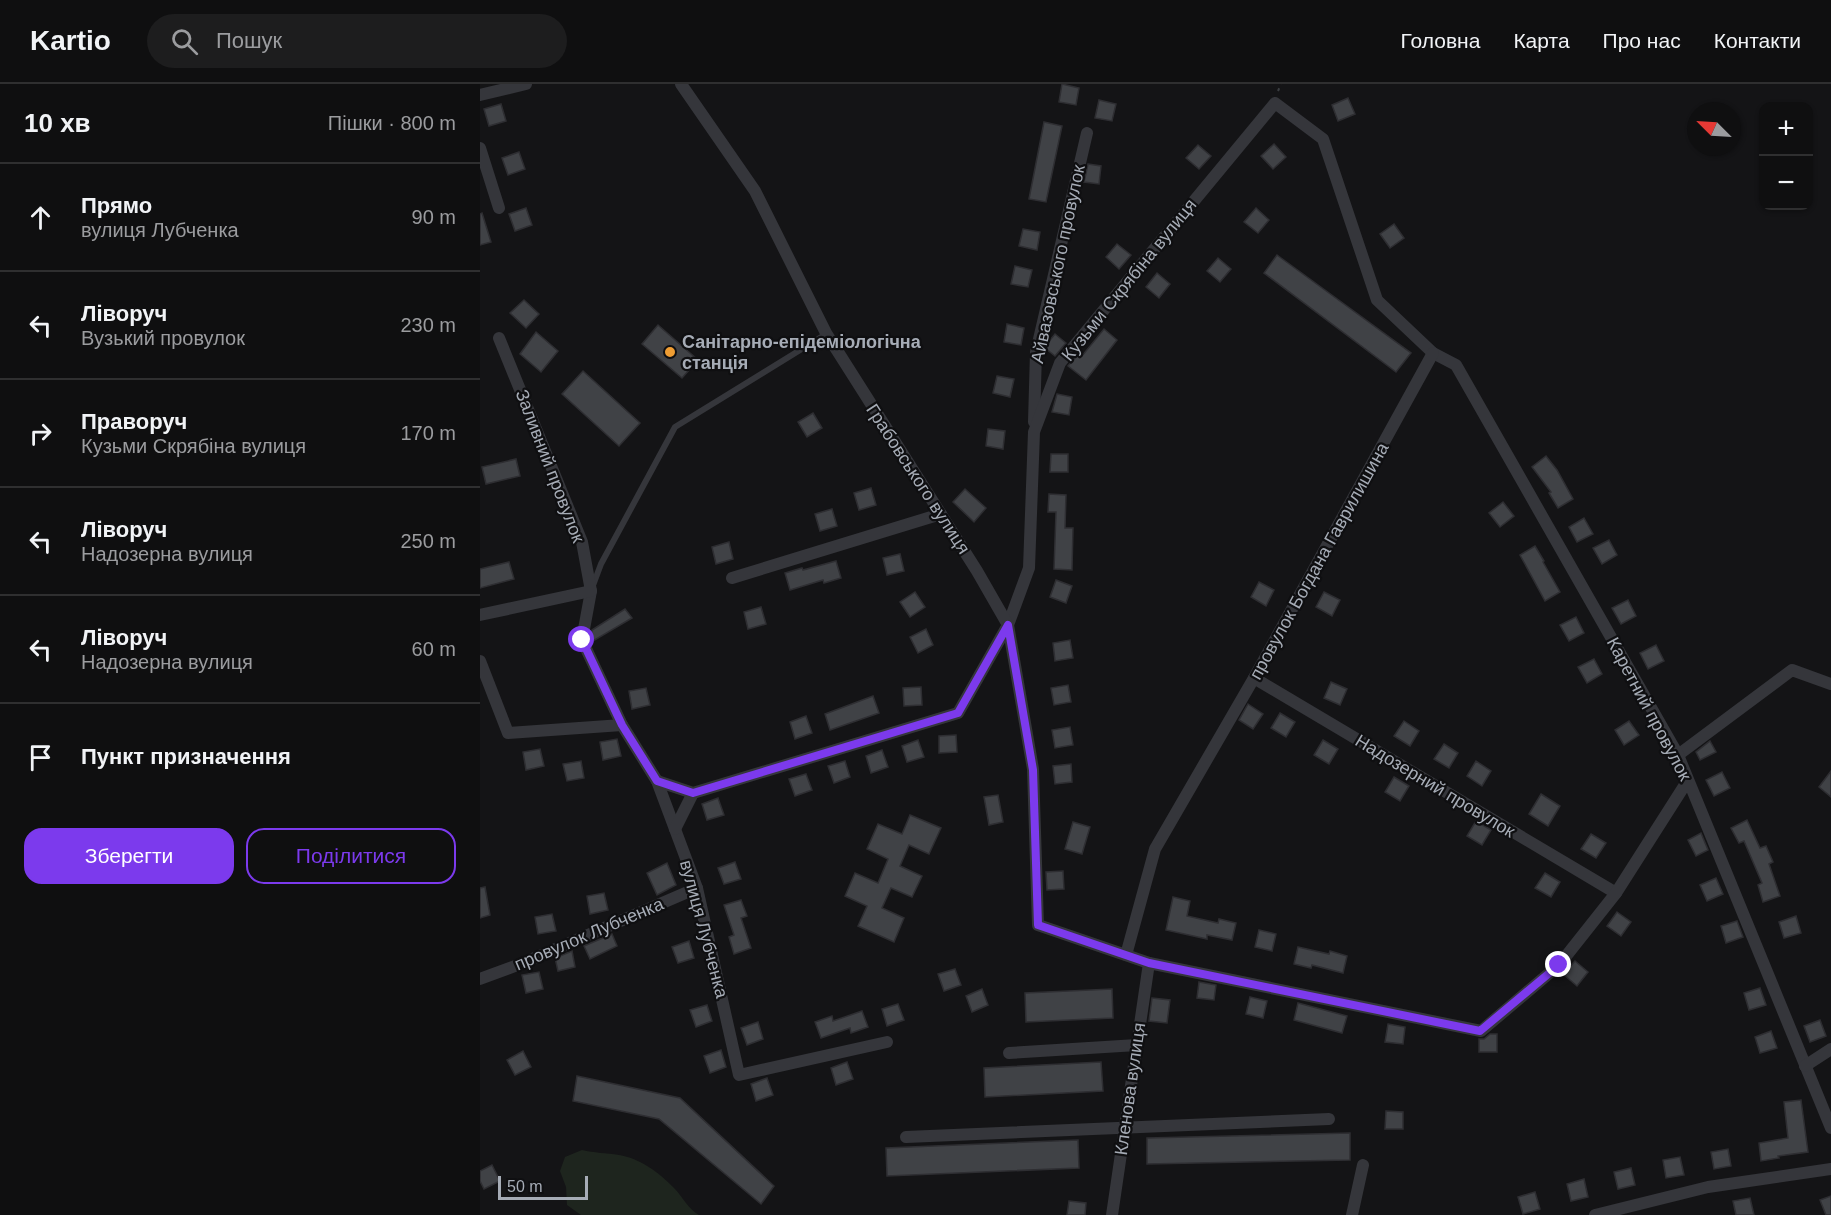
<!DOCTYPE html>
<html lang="uk">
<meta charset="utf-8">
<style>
:root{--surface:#0f0f10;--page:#1d1d1e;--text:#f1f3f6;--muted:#9b9c9f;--line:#2f2f30;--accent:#7c3aed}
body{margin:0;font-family:Helvetica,sans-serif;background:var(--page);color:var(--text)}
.controls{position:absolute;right:18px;top:18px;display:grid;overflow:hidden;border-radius:12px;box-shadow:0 2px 4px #0004}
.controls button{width:54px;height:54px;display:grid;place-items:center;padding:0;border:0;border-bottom:2px solid var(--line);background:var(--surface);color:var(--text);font:30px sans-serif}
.compass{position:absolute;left:1207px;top:18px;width:54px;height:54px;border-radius:50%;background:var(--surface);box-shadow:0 2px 4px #0004;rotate:294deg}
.scale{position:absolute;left:18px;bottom:15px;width:90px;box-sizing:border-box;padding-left:6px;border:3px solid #a6acb6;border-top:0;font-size:16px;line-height:21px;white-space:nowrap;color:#a6acb6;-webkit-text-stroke:4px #0f0f11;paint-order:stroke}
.stop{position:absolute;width:18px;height:18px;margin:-14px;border:4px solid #7c3aed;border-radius:50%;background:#fff}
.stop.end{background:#7c3aed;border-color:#fff;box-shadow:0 2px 6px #0008}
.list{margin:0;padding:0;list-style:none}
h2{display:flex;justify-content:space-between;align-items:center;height:78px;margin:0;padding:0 24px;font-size:26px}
h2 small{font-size:20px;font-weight:400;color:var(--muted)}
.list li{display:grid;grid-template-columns:39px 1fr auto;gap:18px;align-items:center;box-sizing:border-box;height:108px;padding:0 24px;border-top:2px solid var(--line)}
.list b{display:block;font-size:22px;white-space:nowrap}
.list p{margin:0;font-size:20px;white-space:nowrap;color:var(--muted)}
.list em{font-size:20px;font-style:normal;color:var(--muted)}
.actions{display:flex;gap:12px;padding:18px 24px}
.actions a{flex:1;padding:14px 0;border:2px solid var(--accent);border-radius:18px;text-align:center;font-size:21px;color:var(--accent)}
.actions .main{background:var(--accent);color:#fff}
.icon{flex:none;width:33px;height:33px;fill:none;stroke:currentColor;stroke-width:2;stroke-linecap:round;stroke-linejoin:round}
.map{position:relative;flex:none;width:1351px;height:1131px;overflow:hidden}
header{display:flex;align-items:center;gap:36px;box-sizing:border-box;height:84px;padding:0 30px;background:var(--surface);border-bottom:2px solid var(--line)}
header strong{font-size:28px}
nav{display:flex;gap:33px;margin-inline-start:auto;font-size:21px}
.search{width:420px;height:54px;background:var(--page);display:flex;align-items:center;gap:15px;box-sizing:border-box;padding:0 21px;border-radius:33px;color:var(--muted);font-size:22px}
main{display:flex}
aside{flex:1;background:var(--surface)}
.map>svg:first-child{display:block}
</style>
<header>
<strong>Kartio</strong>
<div class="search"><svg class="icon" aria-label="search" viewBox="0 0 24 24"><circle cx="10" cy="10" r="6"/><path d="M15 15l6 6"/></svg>Пошук</div>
<nav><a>Головна</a><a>Карта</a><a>Про нас</a><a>Контакти</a></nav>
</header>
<main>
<aside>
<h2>10 хв<small>Пішки · 800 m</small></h2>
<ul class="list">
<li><svg class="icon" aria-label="ahead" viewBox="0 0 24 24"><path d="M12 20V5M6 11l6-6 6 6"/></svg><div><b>Прямо</b><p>вулиця Лубченка</p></div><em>90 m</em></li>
<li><svg class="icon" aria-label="left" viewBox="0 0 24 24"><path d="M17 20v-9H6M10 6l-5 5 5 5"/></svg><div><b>Ліворуч</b><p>Вузький провулок</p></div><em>230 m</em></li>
<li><svg class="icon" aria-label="right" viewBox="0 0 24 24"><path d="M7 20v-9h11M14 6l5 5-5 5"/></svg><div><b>Праворуч</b><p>Кузьми Скрябіна вулиця</p></div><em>170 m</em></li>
<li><svg class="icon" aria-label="left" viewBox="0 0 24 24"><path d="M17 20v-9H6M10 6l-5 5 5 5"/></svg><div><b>Ліворуч</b><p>Надозерна вулиця</p></div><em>250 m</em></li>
<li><svg class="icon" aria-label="left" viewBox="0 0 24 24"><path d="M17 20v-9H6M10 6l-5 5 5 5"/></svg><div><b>Ліворуч</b><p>Надозерна вулиця</p></div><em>60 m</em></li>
<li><svg class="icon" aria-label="arrive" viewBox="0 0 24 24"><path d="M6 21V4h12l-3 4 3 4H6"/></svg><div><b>Пункт призначення</b></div></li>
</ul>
<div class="actions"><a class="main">Зберегти</a><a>Поділитися</a></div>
</aside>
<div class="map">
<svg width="1351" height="1131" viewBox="0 0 1351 1131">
<rect width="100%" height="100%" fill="#141416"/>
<path fill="#1e251e" d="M102,1066C114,1069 126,1069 139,1071C159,1074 180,1089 194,1104C203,1113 208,1125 219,1131H101L87,1121L86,1103L80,1087L85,1073Z"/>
<g fill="#404246" stroke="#2e2e32" stroke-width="1.5">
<path d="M582,0L599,4L596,21L579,18Z"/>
<path d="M868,14L875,30L858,37L852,21Z"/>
<path d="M619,16L636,20L632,37L615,34Z"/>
<path d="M21,20L26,37L9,42L4,25Z"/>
<path d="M564,38L582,42L566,118L549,115Z"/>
<path d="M794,60L806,73L793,85L781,72Z"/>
<path d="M718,61L731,72L719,85L706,74Z"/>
<path d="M39,68L45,85L28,91L22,74Z"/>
<path d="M608,80L621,82L619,100L604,98Z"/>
<path d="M46,124L52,141L35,147L29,130Z"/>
<path d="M776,124L789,136L778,149L764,138Z"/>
<path d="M2,129L11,158L0,161V130Z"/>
<path d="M914,140L924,154L910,164L900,150Z"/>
<path d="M543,145L560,148L557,166L539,162Z"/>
<path d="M637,160L651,171L639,185L626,173Z"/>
<path d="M797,171L931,269L916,288L784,189Z"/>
<path d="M738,174L751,185L740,198L727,187Z"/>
<path d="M535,182L552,186L548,203L531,200Z"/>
<path d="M677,189L690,200L679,214L666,203Z"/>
<path d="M44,216L59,230L46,244L30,229Z"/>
<path d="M527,240L544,244L541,261L524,258Z"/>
<path d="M178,241L218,276L202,294L162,260Z"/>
<path d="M624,245L637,256L606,296L588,282L599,269L602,272Z"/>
<path d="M56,248L78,267L61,288L40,270Z"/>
<path d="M575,250L586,259L575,272L565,264L566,261Z"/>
<path d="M103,287L160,339L139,362L82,310Z"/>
<path d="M517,292L534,295L530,313L513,309Z"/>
<path d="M577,310L592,313L589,331L572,328Z"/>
<path d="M333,329L342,344L327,353L318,338Z"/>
<path d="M508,345L525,347L523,365L506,362Z"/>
<path d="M571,370H588V388H570Z"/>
<path d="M1066,372L1077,386L1093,415L1078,424L1069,409L1071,408L1052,383Z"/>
<path d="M36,375L40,392L6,400L2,383Z"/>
<path d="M391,404L396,421L379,426L374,409Z"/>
<path d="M485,405L506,424L494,438L473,418Z"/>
<path d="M569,410L586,411L585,444H593L592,486L574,485L576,428H568Z"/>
<path d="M1023,418L1034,432L1020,443L1009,429Z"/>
<path d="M352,425L357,442L340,447L335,430Z"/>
<path d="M1104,434L1113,450L1097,458L1089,443Z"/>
<path d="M1129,456L1137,471L1122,480L1113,464Z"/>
<path d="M249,458L253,475L236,480L232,463Z"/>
<path d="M1055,462L1064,477L1063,478L1080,508L1065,517L1040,471Z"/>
<path d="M420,470L424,487L407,491L403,474Z"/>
<path d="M356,477L361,494L344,499L343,496L310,506L305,489L322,484L323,486Z"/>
<path d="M29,478L34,495L0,504V485Z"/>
<path d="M576,496L592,502L586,519L570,513Z"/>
<path d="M779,498L794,506L786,522L771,513Z"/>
<path d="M435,508L445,523L430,533L420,518Z"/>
<path d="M844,508L860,516L852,532L836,523Z"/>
<path d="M1148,516L1156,532L1141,540L1132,524Z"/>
<path d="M281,523L286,540L268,545L264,528Z"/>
<path d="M145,525L152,534L113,557L111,553L112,546Z"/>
<path d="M1096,533L1104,549L1089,557L1080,541Z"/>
<path d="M446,545L453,561L438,569L430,553Z"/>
<path d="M590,556L593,574L575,577L573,559Z"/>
<path d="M1176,561L1184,577L1168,585L1160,569Z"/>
<path d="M1114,575L1122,590L1107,599L1098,583Z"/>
<path d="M851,598L867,605L860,621L844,614Z"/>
<path d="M588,601L591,618L574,621L571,604Z"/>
<path d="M441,603L442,621L424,622L423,604Z"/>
<path d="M166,604L170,621L152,625L149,607Z"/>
<path d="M393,612L399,629L350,646L345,630Z"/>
<path d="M768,620L783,630L773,645L759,636Z"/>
<path d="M800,629L815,638L806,653L791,644Z"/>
<path d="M326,632L332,649L315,655L310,638Z"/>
<path d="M924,637L939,647L930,662L914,652Z"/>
<path d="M1149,637L1159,651L1144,661L1135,646Z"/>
<path d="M590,643L593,661L575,664L572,646Z"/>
<path d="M476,651L477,668L459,669V652Z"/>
<path d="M137,655L141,672L123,676L120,658Z"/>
<path d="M438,656L444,673L427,678L422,662Z"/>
<path d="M843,656L858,665L849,680L834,671Z"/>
<path d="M1230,657L1236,668L1220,676L1216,668Z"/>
<path d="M964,660L978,669L969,684L954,675Z"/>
<path d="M60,665L64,682L46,686L43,668Z"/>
<path d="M402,666L408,683L391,689L386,672Z"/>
<path d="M101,677L104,694L87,697L83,680Z"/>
<path d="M365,677L370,693L354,699L348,682Z"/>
<path d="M996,677L1011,687L1002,702L987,692Z"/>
<path d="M591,680L592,698L575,700L573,682Z"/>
<path d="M1351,687V713L1339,703Z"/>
<path d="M1242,688L1250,704L1234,712L1226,696Z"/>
<path d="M326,690L332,706L315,712L309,695Z"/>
<path d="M914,693L929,702L920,717L905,708Z"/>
<path d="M1061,710L1080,722L1068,742L1049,730Z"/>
<path d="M518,711L523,738L509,741L504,713Z"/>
<path d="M238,714L244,731L227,736L222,720Z"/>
<path d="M430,731L461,744L449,770L429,761L420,782L442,792L432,813L411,804L402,824L424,834L414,858L378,842L387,822L365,812L375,789L398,799L408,775L387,765L398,740L422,750Z"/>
<path d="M1267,736L1280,764L1286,762L1293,778L1289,780L1300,812L1283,818L1278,801L1282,799L1264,757L1259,759L1251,744Z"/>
<path d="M996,737L1011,746L1002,761L987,752Z"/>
<path d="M593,738L610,743L602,770L585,765Z"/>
<path d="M1221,749L1228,766L1216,772L1208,756Z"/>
<path d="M1111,750L1126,759L1116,774L1101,765Z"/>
<path d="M255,778L261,795L244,800L238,784Z"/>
<path d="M187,779L196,801L177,811L167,789Z"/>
<path d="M583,787L584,805L567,806L566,788Z"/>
<path d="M1065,789L1080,798L1071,813L1055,804Z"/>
<path d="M1236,794L1243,810L1227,817L1220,801Z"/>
<path d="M5,803L10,831L0,834V804Z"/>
<path d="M124,809L128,826L110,830L107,812Z"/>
<path d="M693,813L710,817L707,832L738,839L739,835L756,839L752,856L727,851V855L686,846Z"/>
<path d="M261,816L267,832L261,834L271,864L254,870L249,853L254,851L244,821Z"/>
<path d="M1137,828L1151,838L1141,852L1127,842Z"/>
<path d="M72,830L76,847L58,850L55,833Z"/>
<path d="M1316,832L1321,849L1304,854L1299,838Z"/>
<path d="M1257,837L1263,853L1246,859L1241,842Z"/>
<path d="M779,846L796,850L792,867L775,863Z"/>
<path d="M132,850L137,862L110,875L104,862Z"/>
<path d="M209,857L214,874L198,879L192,863Z"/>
<path d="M818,863L849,870L850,867L867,872L863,889L832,881L831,884L814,880Z"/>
<path d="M92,867L95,883L78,887L75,874Z"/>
<path d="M1095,877L1108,888L1097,902L1083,890Z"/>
<path d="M475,885L481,901L464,907L458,890Z"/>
<path d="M59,888L63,905L46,909L42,891Z"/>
<path d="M719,898L736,901L734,916L717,914Z"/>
<path d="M1280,904L1286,921L1269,926L1264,909Z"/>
<path d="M502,905L508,921L492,928L486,912Z"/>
<path d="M632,905L633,934L546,938L545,909Z"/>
<path d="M770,913L787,917L783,934L766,930Z"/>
<path d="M672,914L690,916L687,939L669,937Z"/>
<path d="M818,919L867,932L862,949L814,936Z"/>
<path d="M418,920L424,936L407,942L402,925Z"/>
<path d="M227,921L232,937L216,943L210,926Z"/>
<path d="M382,927L388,943L371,949L370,944L341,954L335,938L352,932L353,937Z"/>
<path d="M1340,936L1346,952L1330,958L1324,942Z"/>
<path d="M278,938L283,955L267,961L261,944Z"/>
<path d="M908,940L925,943L923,960L905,958Z"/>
<path d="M1291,947L1297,964L1280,969L1275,953Z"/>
<path d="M1010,950H1017V968H999V955H1004Z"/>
<path d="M241,966L246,983L230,989L224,972Z"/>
<path d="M43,967L51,983L35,991L27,976Z"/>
<path d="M367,978L373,995L356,1001L351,984Z"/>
<path d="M621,978L623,1007L505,1013L504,984Z"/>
<path d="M97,992L200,1014L294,1102L281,1120L179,1035L93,1017Z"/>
<path d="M287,994L293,1011L276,1017L271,1000Z"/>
<path d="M1321,1016L1328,1068L1298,1072L1299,1074L1281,1077L1279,1059L1308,1054L1304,1018Z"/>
<path d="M906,1027L923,1028V1045H905Z"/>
<path d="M870,1049V1076L667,1080V1054Z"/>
<path d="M598,1056L599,1084L407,1092L406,1064Z"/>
<path d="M1248,1065L1251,1082L1234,1085L1231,1068Z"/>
<path d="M1200,1073L1204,1091L1186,1094L1183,1076Z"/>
<path d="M12,1081L20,1097L4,1105L0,1097V1087Z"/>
<path d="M1151,1084L1155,1101L1138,1105L1134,1088Z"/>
<path d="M1104,1095L1108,1113L1091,1117L1087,1100Z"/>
<path d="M1055,1108L1060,1125L1043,1130L1038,1113Z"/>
<path d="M1351,1112V1131H1346L1340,1116Z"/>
<path d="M1270,1114L1274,1131H1256L1253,1117Z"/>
<path d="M589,1117L606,1119L605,1131H587Z"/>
</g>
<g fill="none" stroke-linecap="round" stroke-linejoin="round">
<path stroke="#3b3e42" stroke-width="2" stroke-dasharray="3 4.5" stroke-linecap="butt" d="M798,7L801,0"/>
<path stroke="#35363b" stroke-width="6" d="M112,504L121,480L195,343L346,250"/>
<g stroke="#35363b" stroke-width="12">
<path d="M0,11L46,0"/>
<path d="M0,64L19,124"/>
<path d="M554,338L556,268L607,49"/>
<path d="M252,494L461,430"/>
<path d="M111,507L102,556L142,641L177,697L217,804L259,991L407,958"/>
<path d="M0,531L111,507L102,458L19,254"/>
<path d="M0,577L28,649L142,641"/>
<path d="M774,594L1136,809"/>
<path d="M1198,671L1312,586L1351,600"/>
<path d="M1208,696L1136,809L1079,881L1001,947L669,879L558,841L553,685L528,541L549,484L554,348L580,279L795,19L843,55L897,216L953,269L976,281L1198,671L1351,1044"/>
<path d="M177,697L213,709L478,629L528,541L497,487L346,249L275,107L201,0"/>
<path d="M195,745L213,709"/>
<path d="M646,871L675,765L774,594L953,269"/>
<path d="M0,895L43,879L217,804"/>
<path d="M529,969L657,961"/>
<path d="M1325,982L1351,965"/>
<path d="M426,1053L849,1035"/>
<path d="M632,1131L669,879"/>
<path d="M872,1131L883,1081"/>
<path d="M1115,1131L1228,1103L1351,1085"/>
</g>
</g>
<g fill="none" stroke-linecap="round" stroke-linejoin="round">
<path stroke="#7c3aed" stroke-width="8" d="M102,556L142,641L177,697L213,709L478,629L528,541L553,686L558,841L669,879L1000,947L1079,881"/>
</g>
<circle fill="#ef9d33" stroke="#0f0f11" stroke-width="2" cx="190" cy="268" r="6"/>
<g text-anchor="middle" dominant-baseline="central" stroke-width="4.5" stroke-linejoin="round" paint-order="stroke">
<g font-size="18" fill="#a6acb6" stroke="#0f0f11">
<text transform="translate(578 180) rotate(-78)">Айвазовського провулок</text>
<text transform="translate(649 196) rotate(-51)">Кузьми Скрябіна вулиця</text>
<text transform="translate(70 382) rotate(69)">Заливний провулок</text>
<text transform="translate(438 395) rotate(57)">Грабовського вулиця</text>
<text transform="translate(839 477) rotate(-61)">провулок Богдана Гаврилишина</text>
<text transform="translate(1169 625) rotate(62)">Каретний провулок</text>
<text transform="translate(955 702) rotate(31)">Надозерний провулок</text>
<text transform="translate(224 845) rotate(75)">вулиця Лубченка</text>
<text transform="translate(109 850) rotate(-23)">провулок Лубченка</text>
<text transform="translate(650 1005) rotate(-82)">Кленова вулиця</text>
</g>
<g font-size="18" font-weight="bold" fill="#a6acb6" stroke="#0f0f11" text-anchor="start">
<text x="202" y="258">Санітарно-епідеміологічна<tspan x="202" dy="21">станція</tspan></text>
</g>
</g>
</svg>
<div class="controls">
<button>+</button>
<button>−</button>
</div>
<svg class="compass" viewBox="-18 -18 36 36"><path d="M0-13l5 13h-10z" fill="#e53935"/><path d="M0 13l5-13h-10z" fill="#9b9c9f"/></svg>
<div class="scale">50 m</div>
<div class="stop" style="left:102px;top:556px"></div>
<div class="stop end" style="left:1079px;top:881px"></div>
</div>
</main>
